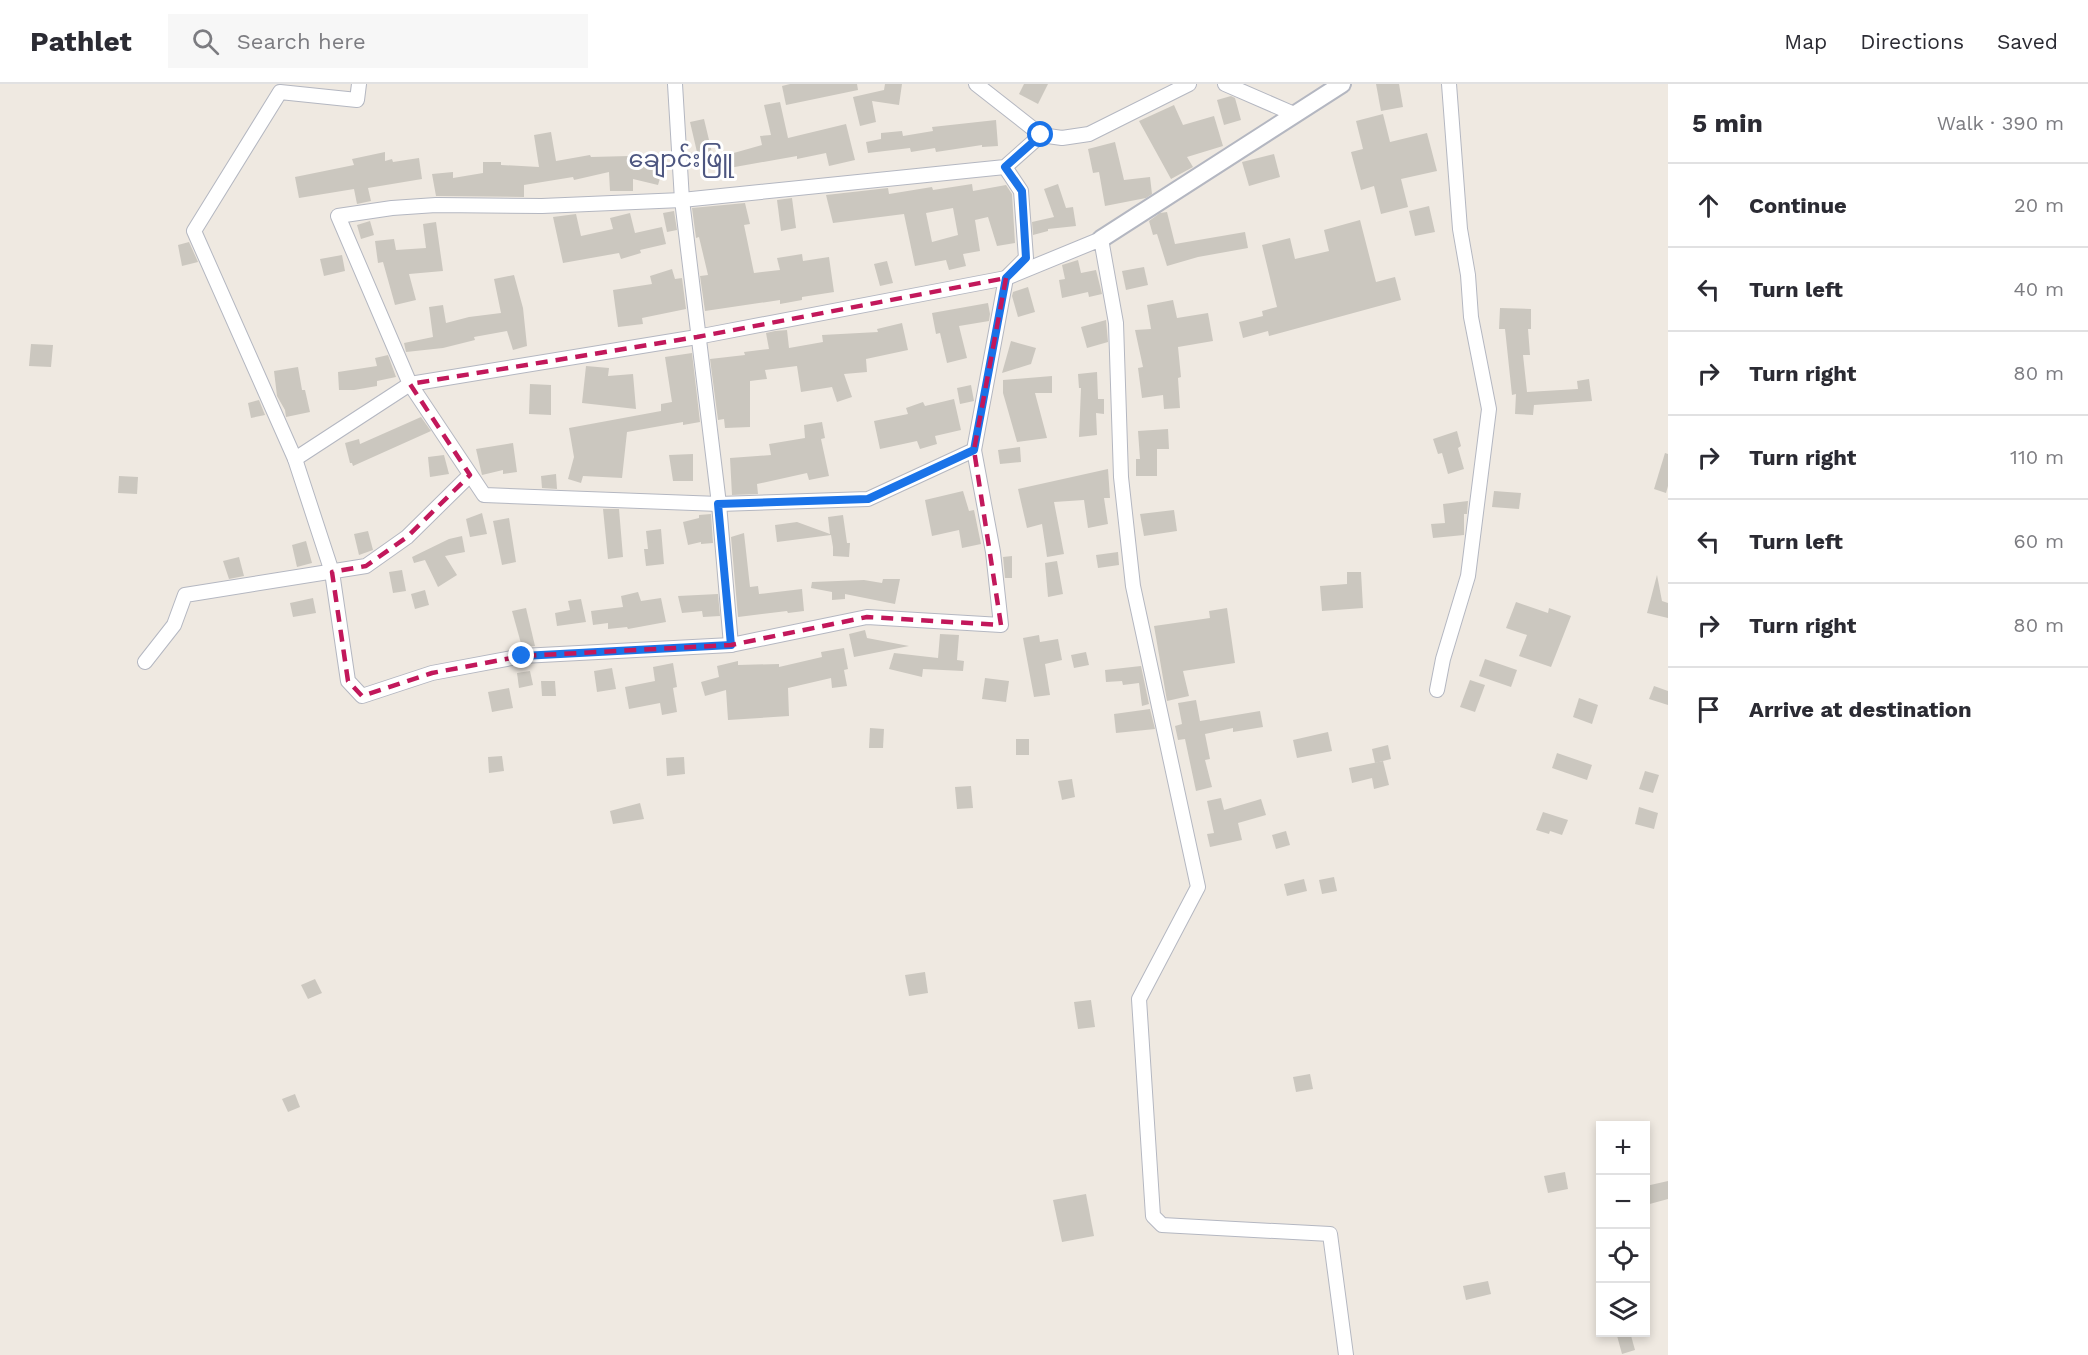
<!DOCTYPE html>
<meta charset="utf-8">
<style>
:root{--surface:#fff;--page:#f7f7f7;--text:#2b2b33;--muted:#7c7c81;--line:#e1e1e2}
body{margin:0;font-family:"Work Sans","Noto Sans Myanmar",sans-serif;background:var(--page);color:var(--text)}
.controls{position:absolute;right:18px;bottom:18px;display:grid;overflow:hidden;border-radius:0px;box-shadow:0 3px 9px #0003}
.controls button{width:54px;height:54px;display:grid;place-items:center;padding:0;border:0;border-bottom:2px solid var(--line);background:var(--surface);color:var(--text);font:30px sans-serif}
.stop{position:absolute;width:18px;height:18px;margin:-14px;border:4px solid #1a73e8;border-radius:50%;background:#fff}
.stop.end{background:#1a73e8;border-color:#fff;box-shadow:0 2px 6px #0008}
.list{margin:0;padding:0;list-style:none}
h2{display:flex;justify-content:space-between;align-items:center;height:78px;margin:0;padding:0 24px;font-size:26px}
h2 small{font-size:20px;font-weight:400;color:var(--muted)}
.list li{display:grid;grid-template-columns:39px 1fr auto;gap:18px;align-items:center;box-sizing:border-box;height:84px;padding:0 24px;border-top:2px solid var(--line)}
.list b{display:block;font-size:22px;white-space:nowrap}
.list em{font-size:20px;font-style:normal;color:var(--muted)}
.icon{flex:none;width:33px;height:33px;fill:none;stroke:currentColor;stroke-width:2;stroke-linecap:round;stroke-linejoin:round}
.map{position:relative;flex:none;width:1668px;height:1271px;overflow:hidden}
header{display:flex;align-items:center;gap:36px;box-sizing:border-box;height:84px;padding:0 30px;background:var(--surface);border-bottom:2px solid var(--line)}
header strong{font-size:28px}
nav{display:flex;gap:33px;margin-inline-start:auto;font-size:21px}
.search{width:420px;height:54px;background:var(--page);display:flex;align-items:center;gap:15px;box-sizing:border-box;padding:0 21px;border-radius:0px;color:var(--muted);font-size:22px}
main{display:flex}
aside{flex:1;background:var(--surface)}
.map>svg:first-child{display:block}
</style>
<header>
<strong>Pathlet</strong>
<div class="search"><svg class="icon" aria-label="search" viewBox="0 0 24 24"><circle cx="10" cy="10" r="6"/><path d="M15 15l6 6"/></svg>Search here</div>
<nav><a>Map</a><a>Directions</a><a>Saved</a></nav>
</header>
<main>
<div class="map">
<svg width="1668" height="1271" viewBox="0 0 1668 1271">
<rect width="100%" height="100%" fill="#efe9e1"/>
<g fill="#cbc7bf" fill-rule="evenodd">
<path d="M790,0H857L858,6L786,21L782,2Z"/>
<path d="M885,0H902L899,21L872,17L876,38L860,42L853,13L884,6Z"/>
<path d="M1024,0H1048L1038,20L1019,10Z"/>
<path d="M1376,0H1399L1403,23L1381,27Z"/>
<path d="M1231,12L1235,14L1241,36L1224,41L1217,16Z"/>
<path d="M780,18L788,54L846,40L855,76L829,82L826,69L797,75V72L718,86L716,74L762,61L760,52L771,51L764,21Z"/>
<path d="M1174,21L1183,41L1214,32L1223,62L1187,73L1193,83L1171,95L1139,37Z"/>
<path d="M1383,30L1390,58L1427,49L1437,87L1401,95L1408,123L1381,130L1374,102L1361,106L1351,68L1363,65L1356,37Z"/>
<path d="M704,35L714,77L693,82L690,69L697,68L690,38Z"/>
<path d="M996,36L998,62L982,63V61L936,68L935,64L911,68L910,64L868,69L866,58L881,55V49L902,47L903,52L933,47L932,43Z"/>
<path d="M551,48L556,77L590,71L591,73L629,72L664,81L658,101L633,95V107H610L609,88L574,96L573,93L524,101V113L436,112L432,90L453,88V94L483,89V78H501V81L539,83L534,51Z"/>
<path d="M1115,58L1124,96L1150,93L1152,110L1146,114L1105,122L1099,88L1093,89L1088,65Z"/>
<path d="M385,68V77L392,75L393,78L419,74L422,95L368,104L371,117L357,120L354,105L299,114L295,93L354,81L352,75Z"/>
<path d="M1274,70L1280,93L1249,102L1242,78Z"/>
<path d="M972,100L973,107L1006,101L1012,110L1015,159L997,162L988,133L975,136L980,167L963,170L966,182L949,186L946,176L915,182L904,130L833,139L826,111L888,104L889,110L932,103L933,106ZM953,124L958,151L932,158L926,129Z"/>
<path d="M1058,100L1066,124L1073,123L1076,142L1048,145V147L1033,151L1032,138L1054,133L1044,105Z"/>
<path d="M792,114L796,144L781,147L777,116Z"/>
<path d="M745,119L750,140L744,141L754,189L780,186L777,174L802,170L803,177L829,173L834,208L802,213V216L780,220V216L705,227L700,192L708,191L699,153L696,154L692,124Z"/>
<path d="M1429,122L1435,148L1415,152L1409,127Z"/>
<path d="M674,127L677,146L667,148L663,129Z"/>
<path d="M1167,128L1175,160L1245,148L1248,164L1198,173L1167,182L1157,150L1153,151L1149,137L1160,129Z"/>
<path d="M630,129L635,149L662,143L666,160L640,166L641,169L621,175L619,169L563,179L553,133L576,130L581,152L613,145L610,134Z"/>
<path d="M1360,136L1376,198L1395,193L1401,216L1269,252L1268,247L1243,254L1239,238L1263,232L1262,227L1277,223L1262,161L1290,154L1295,175L1329,167L1324,146Z"/>
<path d="M370,137L374,151L361,155L357,141Z"/>
<path d="M436,138L443,187L409,190L416,216L395,221L383,178L378,179L375,157L394,155L396,166L426,164L423,140Z"/>
<path d="M189,158L198,178L182,182L178,161Z"/>
<path d="M342,171L345,187L324,192L320,175Z"/>
<path d="M1078,176L1081,189L1096,186L1102,210L1089,213L1088,208L1062,214L1059,196L1065,195L1062,181Z"/>
<path d="M887,177L893,199L880,202L874,180Z"/>
<path d="M1144,183L1148,201L1126,206L1122,187Z"/>
<path d="M672,185L675,195L682,194L686,225L642,234L643,240L618,243L613,206L652,200L650,192Z"/>
<path d="M514,191L523,224L527,262L513,266L507,247L474,253L475,256L443,264L406,268L404,259L433,253L429,223L443,221L446,239L469,233L501,229L494,195Z"/>
<path d="M1028,203L1035,228L1018,233L1012,212L1013,208Z"/>
<path d="M1173,216L1177,234L1208,229L1213,257L1178,263L1181,293L1178,294L1180,324L1164,325L1163,311L1142,314L1138,284L1143,283L1135,246L1151,245L1147,221Z"/>
<path d="M988,219L990,230L989,237L959,242L967,274L947,279L940,249L936,250L932,229Z"/>
<path d="M1500,224L1531,225V245H1528L1530,271H1523L1527,308L1578,305L1577,297L1589,295L1592,317L1534,321L1533,331L1515,330L1516,310L1512,311L1505,245H1499Z"/>
<path d="M1106,236L1108,258L1087,264L1081,243Z"/>
<path d="M902,239L908,266L866,275L867,288L844,290L852,313L837,318L832,303L801,308L797,282L765,286L767,295L750,297V343L725,344L724,335L718,336L710,275L745,271L744,268L769,265L766,249L775,247L787,246L789,264L823,258L822,251L878,248L877,245Z"/>
<path d="M1011,257L1036,264L1031,280L1002,289Z"/>
<path d="M31,260L53,261L51,283L29,282Z"/>
<path d="M692,269L700,338L683,341V338L627,348L622,394L583,392L581,399L568,395L574,373L569,344L661,327V320L672,318L665,273Z"/>
<path d="M388,271L396,293L377,297V302L354,306H339L338,288L377,282L375,274Z"/>
<path d="M586,282L609,284L608,292L633,290L636,325L582,319Z"/>
<path d="M298,283L302,306H305L310,328L286,333L285,326L277,312L274,287Z"/>
<path d="M1097,288L1098,315H1104V330L1096,329L1097,351L1079,353L1081,304H1079L1078,290Z"/>
<path d="M1052,292V309H1035L1047,354L1017,358L1003,309V296Z"/>
<path d="M530,300L551,301V331L529,330Z"/>
<path d="M971,301L974,317L960,320L957,304Z"/>
<path d="M954,315L961,346L935,352L937,360L920,365L917,357L880,365L874,337L908,330L906,324L923,318L925,322Z"/>
<path d="M259,316L265,331L251,334L248,319Z"/>
<path d="M421,333L431,347L353,382L352,379H350L345,359L359,355L360,360Z"/>
<path d="M822,338L825,354L821,355L829,392L809,396L807,389L757,400L758,410L732,411L730,374L771,371L769,360L805,354L804,341Z"/>
<path d="M1168,345L1169,365H1157V392H1136V375H1140L1138,347Z"/>
<path d="M1457,347L1461,362L1458,364L1464,385L1448,390L1442,369L1438,370L1433,355Z"/>
<path d="M513,359L517,388L503,390V386L482,391L476,365Z"/>
<path d="M1020,363L1021,378L1000,380L998,366Z"/>
<path d="M1665,369L1668,370V402L1666,409L1654,405Z"/>
<path d="M693,370V397H673L669,371Z"/>
<path d="M444,371L449,390L430,393L428,373Z"/>
<path d="M1108,385L1110,414H1104L1108,440L1088,444L1084,416L1054,418L1064,470L1047,473L1042,440L1027,444L1018,405Z"/>
<path d="M556,390L557,405L542,404L541,392Z"/>
<path d="M119,392L138,393L137,410L118,409Z"/>
<path d="M963,407L969,427L974,426L981,460L962,464L959,446L932,452L925,416Z"/>
<path d="M1494,407L1521,409L1519,425L1492,423Z"/>
<path d="M1468,417L1467,430H1464V451L1433,454L1431,440L1445,439L1443,420Z"/>
<path d="M603,425H619L623,473L608,475Z"/>
<path d="M1174,426L1177,447L1144,452L1140,430Z"/>
<path d="M482,429L487,450L470,453L466,435Z"/>
<path d="M711,430L713,459L701,460V458L688,461L683,438L699,434V431Z"/>
<path d="M843,431L847,459H850L849,473L833,472V463L831,451L777,458L775,441L797,438L830,450L828,433Z"/>
<path d="M509,434L516,478L502,481L493,437Z"/>
<path d="M661,445L664,480L646,482L644,465H648L646,447Z"/>
<path d="M368,447L373,466L359,471L354,450Z"/>
<path d="M744,449L750,503L758,502L759,510L802,505L804,527L788,529L787,527L738,533L731,453Z"/>
<path d="M462,452L465,468L445,472L457,491L438,503L425,476L414,479L412,473L449,455Z"/>
<path d="M306,457L312,479L297,483L292,461Z"/>
<path d="M1118,468L1119,481L1098,484L1096,471Z"/>
<path d="M1012,472V494H1005L1003,473Z"/>
<path d="M239,473L244,492L229,495L223,477Z"/>
<path d="M1057,477L1063,510L1048,513L1045,479Z"/>
<path d="M402,486L406,507L393,509L389,488Z"/>
<path d="M1347,488H1361L1363,524L1322,527L1320,502L1347,500Z"/>
<path d="M1657,491L1662,517L1668,519V534L1647,529Z"/>
<path d="M883,495H900L895,520L845,510V515L832,516V508L811,504L812,498L864,496L882,499Z"/>
<path d="M425,506L429,521L415,525L411,510Z"/>
<path d="M638,508L641,517L661,514L666,538L628,545L627,543L608,545V539L593,541L591,527L623,523L621,512Z"/>
<path d="M718,510L720,532L703,533L702,527L682,529L678,512Z"/>
<path d="M313,514L316,529L293,533L290,519Z"/>
<path d="M581,515L586,538L557,542L555,529L570,526L568,517Z"/>
<path d="M1516,518L1548,529L1549,524L1571,532L1551,583L1519,572L1527,551L1506,544Z"/>
<path d="M526,524L535,562L522,563L512,527Z"/>
<path d="M1227,524L1235,579L1183,587L1189,612L1167,617L1154,542L1210,534L1209,527Z"/>
<path d="M865,546L867,554L909,562L854,573L849,550Z"/>
<path d="M940,550L959,551L957,576L964,577L963,587L923,585L922,593L889,585L894,569L938,574Z"/>
<path d="M1039,551L1040,558L1058,555L1062,576L1045,580L1050,611L1034,613L1023,554Z"/>
<path d="M844,564L848,585L844,586L847,602L832,604L831,594L788,604L789,632L728,636L726,606L705,612L701,598L719,593L717,582L738,577V581L779,580V583L822,573L821,568Z"/>
<path d="M1086,568L1089,581L1074,584L1071,571Z"/>
<path d="M1485,575L1517,586L1511,603L1479,592Z"/>
<path d="M673,579L677,603L673,604L677,628L662,631L660,619L629,625L625,603L655,597L653,583Z"/>
<path d="M1141,582L1149,620L1142,622L1139,599L1123,601L1122,597L1106,598L1105,586Z"/>
<path d="M612,584L616,605L597,608L594,587Z"/>
<path d="M530,587L533,601L519,604L517,589Z"/>
<path d="M985,594L1009,597L1006,618L982,615Z"/>
<path d="M1470,596L1485,601L1475,628L1460,623Z"/>
<path d="M541,597H555L556,612H542Z"/>
<path d="M1654,602L1668,607V621L1649,615Z"/>
<path d="M509,604L513,624L492,628L488,608Z"/>
<path d="M1579,614L1598,621L1592,640L1573,633Z"/>
<path d="M1196,616L1200,637L1260,627L1263,643L1233,648V644L1205,650L1210,675L1205,676L1212,703L1196,707L1185,655L1178,656L1175,642L1182,640L1178,619Z"/>
<path d="M1150,625L1155,645L1116,649L1114,630Z"/>
<path d="M870,644L884,645L883,664H869Z"/>
<path d="M1328,648L1332,667L1297,674L1293,656Z"/>
<rect x="1016" y="655" width="13" height="16"/>
<path d="M1388,661L1391,675L1375,679L1372,665Z"/>
<path d="M1557,669L1592,681L1587,696L1552,684Z"/>
<path d="M502,672L504,687L489,689L488,673Z"/>
<path d="M684,673L685,690L667,692L666,674Z"/>
<path d="M1383,677L1389,701L1374,705L1372,694L1352,699L1349,684Z"/>
<path d="M1645,687L1659,691L1653,709L1639,705Z"/>
<path d="M1072,695L1075,713L1062,716L1058,697Z"/>
<path d="M971,702L973,724L957,725L955,703Z"/>
<path d="M1221,714L1224,726L1261,715L1266,731L1238,739L1242,756L1210,763L1207,750L1214,749L1207,717Z"/>
<path d="M640,719L644,735L613,740L610,727Z"/>
<path d="M1639,723L1658,729L1654,745L1635,740Z"/>
<path d="M1543,728L1568,736L1562,751L1550,747L1549,750L1536,746Z"/>
<path d="M1286,747L1290,761L1276,765L1272,751Z"/>
<path d="M1334,793L1337,807L1322,810L1319,796Z"/>
<path d="M1304,795L1307,807L1287,812L1284,800Z"/>
<path d="M925,888L928,909L909,912L905,891Z"/>
<path d="M315,895L322,909L308,915L301,901Z"/>
<path d="M1091,916L1095,943L1078,945L1074,918Z"/>
<path d="M1310,990L1313,1005L1296,1008L1293,993Z"/>
<path d="M295,1010L300,1023L288,1028L282,1015Z"/>
<path d="M1565,1088L1568,1105L1548,1109L1544,1092Z"/>
<path d="M1668,1097V1115L1646,1121V1102Z"/>
<path d="M1086,1110L1094,1152L1062,1158L1053,1116Z"/>
<path d="M1488,1197L1491,1210L1466,1216L1463,1202Z"/>
<path d="M1616,1248H1630L1635,1266L1622,1270Z"/>
</g>
<g fill="none" stroke-linecap="round" stroke-linejoin="round">
<g stroke="#b4b7c1" stroke-width="16">
<g id="minor">
<path d="M359,0L357,16L280,8L194,147L295,375L332,488L348,597L362,612L432,589L522,572L731,561L867,533L1001,541L993,468L974,366"/>
<path d="M675,0L682,116L719,420L731,561"/>
<path d="M976,0L1041,51L1062,54L1089,50L1189,0"/>
<path d="M1225,0L1294,30"/>
<path d="M1005,83L1021,107L1026,174L1006,194L974,366L868,415L719,420L484,411L410,300L338,132L392,124L436,121L542,122L682,116L1005,83L1041,51"/>
<path d="M295,375L410,300L697,253L1006,194L1101,155L1116,239L1121,393L1133,502L1198,803L1139,915L1153,1132L1162,1141L1330,1150L1346,1271"/>
<path d="M145,578L174,541L185,511L366,482L407,453L470,391"/>
<path d="M1437,606L1443,575L1468,492L1489,325L1471,233L1468,191L1460,145L1449,0"/>
</g>
</g>
<g stroke="#b4b7c1" stroke-width="20">
<path id="tertiary" d="M1101,155L1342,0"/>
</g>
<use href="#minor" stroke="#fff" stroke-width="14"/>
<use href="#tertiary" stroke="#fff" stroke-width="16"/>
</g>
<g fill="none" stroke-linecap="round" stroke-linejoin="round">
<path stroke="#1a73e8" stroke-width="8" d="M522,572L731,561L718,420L868,415L974,366L1006,194L1026,174L1022,107L1005,83L1041,51"/>
</g>
<path fill="none" stroke="#c2185b" stroke-width="4.5" stroke-dasharray="12 8" stroke-linejoin="round" d="M1006,194L974,366L1001,541L867,533L731,561L522,572L432,589L362,612L348,597L332,488L366,482L407,453L470,391L410,300L697,253Z"/>
<g text-anchor="middle" dominant-baseline="central" stroke-width="6" stroke-linejoin="round" paint-order="stroke">
<g font-size="24" fill="#4d5680" stroke="#fff">
<text x="681" y="75">ချောင်းဖြူ</text>
</g>
</g>
</svg>
<div class="controls">
<button>+</button>
<button>−</button>
<button><svg class="icon" aria-label="locate" viewBox="0 0 24 24"><circle cx="12" cy="12" r="6"/><path d="M12 2v4M12 18v4M2 12h4M18 12h4"/></svg></button>
<button><svg class="icon" aria-label="layers" viewBox="0 0 24 24"><path d="M12 4l9 5-9 5-9-5zM3 14l9 5 9-5"/></svg></button>
</div>
<div class="stop" style="left:1041px;top:51px"></div>
<div class="stop end" style="left:522px;top:572px"></div>
</div>
<aside>
<h2>5 min<small>Walk · 390 m</small></h2>
<ul class="list">
<li><svg class="icon" aria-label="ahead" viewBox="0 0 24 24"><path d="M12 20V5M6 11l6-6 6 6"/></svg><div><b>Continue</b></div><em>20 m</em></li>
<li><svg class="icon" aria-label="left" viewBox="0 0 24 24"><path d="M17 20v-9H6M10 6l-5 5 5 5"/></svg><div><b>Turn left</b></div><em>40 m</em></li>
<li><svg class="icon" aria-label="right" viewBox="0 0 24 24"><path d="M7 20v-9h11M14 6l5 5-5 5"/></svg><div><b>Turn right</b></div><em>80 m</em></li>
<li><svg class="icon" aria-label="right" viewBox="0 0 24 24"><path d="M7 20v-9h11M14 6l5 5-5 5"/></svg><div><b>Turn right</b></div><em>110 m</em></li>
<li><svg class="icon" aria-label="left" viewBox="0 0 24 24"><path d="M17 20v-9H6M10 6l-5 5 5 5"/></svg><div><b>Turn left</b></div><em>60 m</em></li>
<li><svg class="icon" aria-label="right" viewBox="0 0 24 24"><path d="M7 20v-9h11M14 6l5 5-5 5"/></svg><div><b>Turn right</b></div><em>80 m</em></li>
<li><svg class="icon" aria-label="arrive" viewBox="0 0 24 24"><path d="M6 21V4h12l-3 4 3 4H6"/></svg><div><b>Arrive at destination</b></div></li>
</ul>
</aside>
</main>
